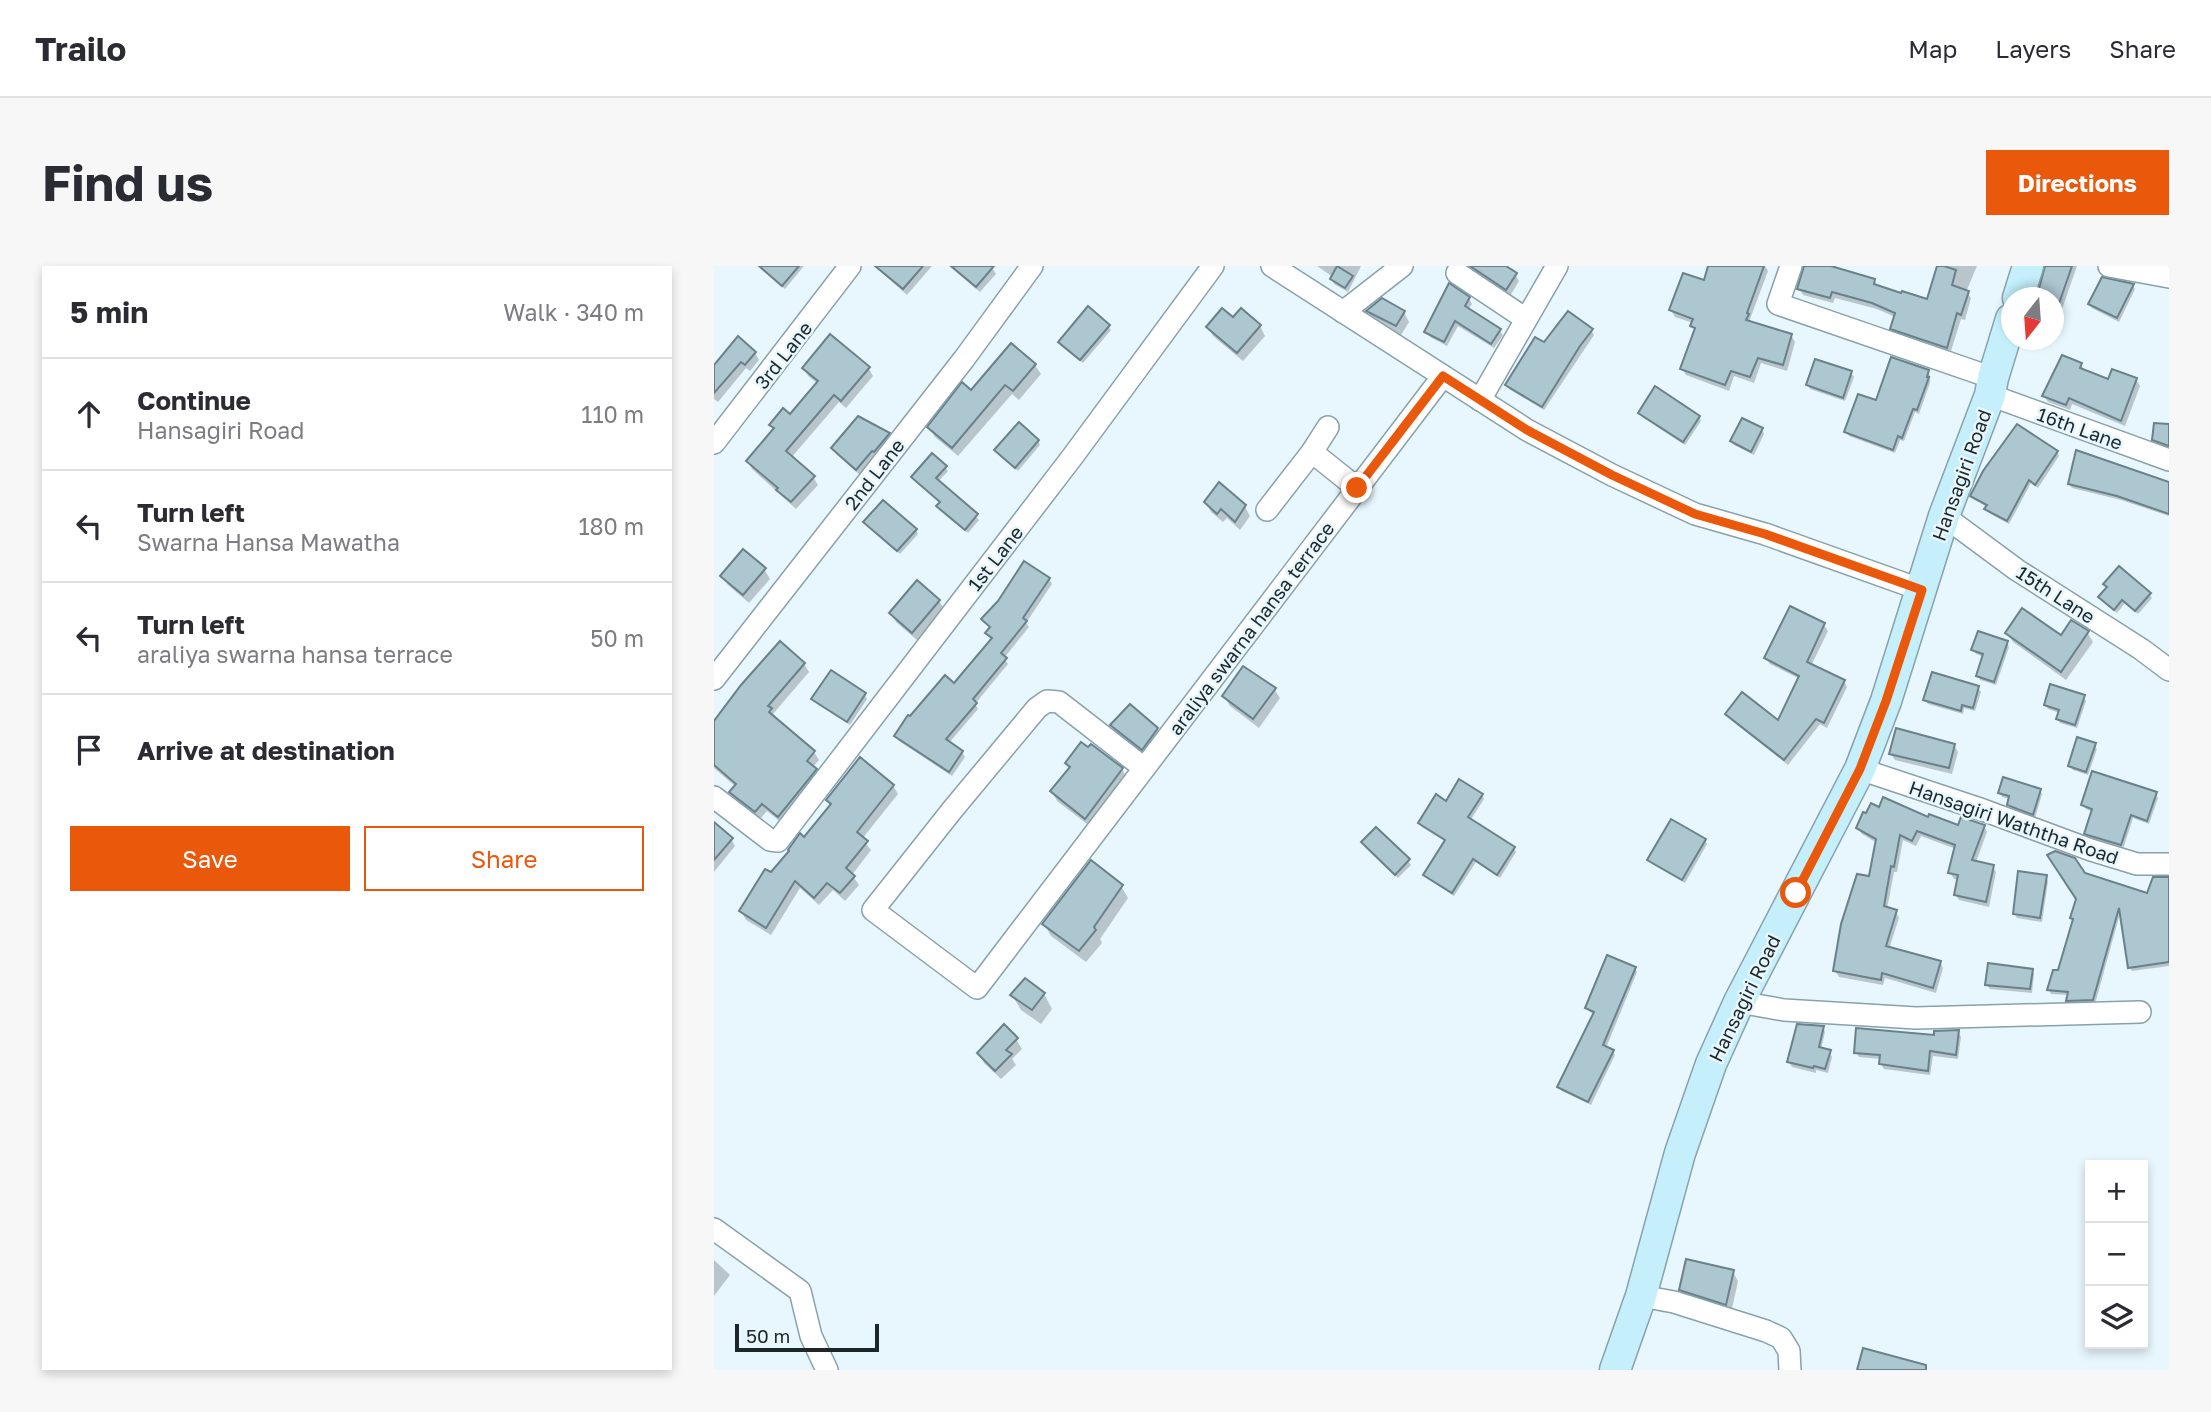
<!DOCTYPE html>
<meta charset="utf-8">
<style>
:root{--surface:#fff;--page:#f7f7f7;--text:#2b2b33;--muted:#7c7c81;--line:#e1e1e2;--accent:#ea580c}
body{margin:0;font-family:"Golos Text",sans-serif;background:var(--page);color:var(--text)}
.controls{position:absolute;right:21px;bottom:21px;display:grid;overflow:hidden;border-radius:0px;box-shadow:0 4px 10px #0003}
.controls button{width:63px;height:63px;display:grid;place-items:center;padding:0;border:0;border-bottom:2px solid var(--line);background:var(--surface);color:var(--text);font:35px sans-serif}
.compass{position:absolute;left:1287px;top:21px;width:63px;height:63px;border-radius:50%;background:var(--surface);box-shadow:0 4px 10px #0003;rotate:197deg}
.scale{position:absolute;left:21px;bottom:18px;width:144px;box-sizing:border-box;padding-left:7px;border:4px solid #1d272a;border-top:0;font-size:19px;line-height:24px;white-space:nowrap;color:#1d272a;-webkit-text-stroke:5px #e7f7fd;paint-order:stroke}
.stop{position:absolute;width:21px;height:21px;margin:-16px;border:5px solid #ea580c;border-radius:50%;background:#fff}
.stop.end{background:#ea580c;border-color:#fff;box-shadow:0 2px 7px #0008}
.list{margin:0;padding:0;list-style:none}
h2{display:flex;justify-content:space-between;align-items:center;height:91px;margin:0;padding:0 28px;font-size:30px}
h2 small{font-size:23px;font-weight:400;color:var(--muted)}
.list li{display:grid;grid-template-columns:46px 1fr auto;gap:21px;align-items:center;box-sizing:border-box;height:112px;padding:0 28px;border-top:2px solid var(--line)}
.list b{display:block;font-size:26px;white-space:nowrap}
.list p{margin:0;font-size:23px;white-space:nowrap;color:var(--muted)}
.list em{font-size:23px;font-style:normal;color:var(--muted)}
.actions{display:flex;gap:14px;padding:21px 28px}
.actions a{flex:1;padding:16px 0;border:2px solid var(--accent);border-radius:0px;text-align:center;font-size:24px;color:var(--accent)}
.actions .main{background:var(--accent);color:#fff}
.icon{flex:none;width:38px;height:38px;fill:none;stroke:currentColor;stroke-width:2;stroke-linecap:round;stroke-linejoin:round}
.map{position:relative;flex:none;width:1455px;height:1104px;overflow:hidden;border-radius:0px}
header{display:flex;align-items:center;gap:42px;box-sizing:border-box;height:98px;padding:0 35px;background:var(--surface);border-bottom:2px solid var(--line)}
header strong{font-size:33px}
nav{display:flex;gap:38px;margin-inline-start:auto;font-size:24px}
.intro{display:flex;align-items:center;justify-content:space-between;box-sizing:border-box;height:168px;padding:0 42px}
h1{margin:0;font-size:49px}
.button{padding:18px 32px;border-radius:0px;background:var(--accent);color:#fff;font-size:24px;font-weight:700}
main{display:flex;gap:42px;padding:0 42px}
aside{flex:1;background:var(--surface);border-radius:0px;box-shadow:0 4px 10px #0003}
.map>svg:first-child{display:block}
</style>
<header>
<strong>Trailo</strong>
<nav><a>Map</a><a>Layers</a><a>Share</a></nav>
</header>
<div class="intro"><h1>Find us</h1><a class="button">Directions</a></div>
<main>
<aside>
<h2>5 min<small>Walk · 340 m</small></h2>
<ul class="list">
<li><svg class="icon" aria-label="ahead" viewBox="0 0 24 24"><path d="M12 20V5M6 11l6-6 6 6"/></svg><div><b>Continue</b><p>Hansagiri Road</p></div><em>110 m</em></li>
<li><svg class="icon" aria-label="left" viewBox="0 0 24 24"><path d="M17 20v-9H6M10 6l-5 5 5 5"/></svg><div><b>Turn left</b><p>Swarna Hansa Mawatha</p></div><em>180 m</em></li>
<li><svg class="icon" aria-label="left" viewBox="0 0 24 24"><path d="M17 20v-9H6M10 6l-5 5 5 5"/></svg><div><b>Turn left</b><p>araliya swarna hansa terrace</p></div><em>50 m</em></li>
<li><svg class="icon" aria-label="arrive" viewBox="0 0 24 24"><path d="M6 21V4h12l-3 4 3 4H6"/></svg><div><b>Arrive at destination</b></div></li>
</ul>
<div class="actions"><a class="main">Save</a><a>Share</a></div>
</aside>
<div class="map">
<svg width="1455" height="1104" viewBox="0 0 1455 1104">
<rect width="100%" height="100%" fill="#e7f7fd"/>
<g fill="#0003">
<path d="M53,0H90L71,23L53,7L50,3Z"/>
<path d="M162,0H218L193,29L165,4Z"/>
<path d="M235,0H277L282,8L266,26Z"/>
<path d="M603,0H647L634,26L620,18L618,13L619,11Z"/>
<path d="M735,0H788L801,8L805,15L796,30L756,3L748,0L740,3Z"/>
<path d="M996,0H1051L1054,5L1036,53L1037,57L1077,69L1081,76L1073,105L1047,97L1040,117L1020,110L1015,125L972,109L968,103L982,66L979,57L961,51L957,44L991,16Z"/>
<path d="M1091,0H1113L1160,14L1164,21L1215,35L1225,0H1263L1252,26L1257,32L1251,54L1247,53L1236,88L1182,69L1178,62L1181,51L1163,43L1121,32L1119,37L1089,29L1085,22Z"/>
<path d="M1332,0H1363L1346,49L1339,46V32H1325Z"/>
<path d="M1418,19L1421,23L1405,56L1378,42L1376,38Z"/>
<path d="M755,33L758,38L754,44L785,64L789,69L780,82L744,60L733,80L716,71L712,66Z"/>
<path d="M654,45L690,46L695,56L687,69L659,54Z"/>
<path d="M519,54L546,60L551,70L529,95L499,70L494,61Z"/>
<path d="M394,60L397,64L369,97L346,76Z"/>
<path d="M877,64L880,69L830,144L795,123L793,119Z"/>
<path d="M41,87L45,94L36,105L32,102L4,136L0,133V102Z"/>
<path d="M1367,98L1371,106L1395,115L1422,113L1426,120L1411,160L1358,138L1356,144L1334,136L1330,129Z"/>
<path d="M321,99L327,108L305,134L298,128L244,190L221,171L215,161L257,126Z"/>
<path d="M90,102L155,103L159,110L132,142L125,136L77,192L99,211L104,219L82,243L38,203L34,195L61,164L57,159L76,150L104,118L94,110Z"/>
<path d="M1214,105L1216,110V117L1205,148L1201,146L1190,175L1186,174L1181,187L1135,170L1132,166L1163,136Z"/>
<path d="M1137,107L1140,111L1131,135L1096,123L1094,119Z"/>
<path d="M926,147L985,151L987,155L971,179L928,151Z"/>
<path d="M1455,160V182L1443,178L1440,174Z"/>
<path d="M1048,164L1050,168L1040,189L1020,179L1018,175Z"/>
<path d="M174,168L178,174L146,209L122,188L119,182Z"/>
<path d="M324,175L326,179L304,205L283,185Z"/>
<path d="M1343,186L1345,190L1324,222L1317,217L1295,258L1275,247L1273,241L1261,234L1258,230Z"/>
<path d="M231,201L234,205L224,216L265,254L254,267L226,244L224,240L227,237L199,211Z"/>
<path d="M1455,217V250L1407,234L1358,222L1355,218Z"/>
<path d="M492,236L531,241L536,250L526,264L513,252L509,256L497,246Z"/>
<path d="M151,256L202,264L204,268L186,288Z"/>
<path d="M50,303L56,313L35,337L14,319L8,310Z"/>
<path d="M335,313L338,318L312,357L315,361L290,392L294,398L261,438L264,443L235,477L248,486L251,491L238,510L185,475L182,470L240,420L279,374L274,367L277,363L269,353Z"/>
<path d="M1391,318L1435,328L1438,332L1424,348L1411,337L1403,347L1389,335L1394,323Z"/>
<path d="M225,335L231,344L204,375L182,356L177,347Z"/>
<path d="M1110,359L1114,365L1097,400L1130,415L1133,421L1113,462L1106,458L1074,499L1017,454L1013,448L1064,457L1086,413L1056,398L1052,392Z"/>
<path d="M1373,366L1379,376L1352,414L1299,376L1293,367L1347,371Z"/>
<path d="M1293,376L1295,381L1282,419L1266,414L1264,410L1270,391L1262,388L1259,384Z"/>
<path d="M90,398L95,406L59,448L100,486L105,494L99,501L106,512L69,558L53,545L46,553L22,535L17,526L22,521L0,502V458Z"/>
<path d="M1264,422L1267,426L1261,445L1250,442L1249,448L1214,438L1211,434Z"/>
<path d="M560,423L566,432L545,462L516,440L510,430Z"/>
<path d="M151,429L153,433L136,459L102,437L99,433Z"/>
<path d="M1369,431L1372,435L1363,462L1346,457L1344,453L1346,447L1334,443L1332,439Z"/>
<path d="M398,459L443,463L448,473L434,492L403,468Z"/>
<path d="M1240,479L1244,486L1238,508L1181,494L1177,488Z"/>
<path d="M1380,479L1383,483L1374,509L1359,504L1356,500Z"/>
<path d="M353,497L408,503L413,513L377,561L343,535L338,525L357,503Z"/>
<path d="M179,520L184,528L148,573L157,584L138,609L145,619L131,635L119,624L105,639L86,622L57,669L32,654L27,645L118,540L114,534Z"/>
<path d="M1326,524L1328,528L1321,552L1297,543L1295,539L1296,533L1288,531L1286,527Z"/>
<path d="M1441,528L1444,532L1435,558L1419,552L1409,583L1375,571L1372,567L1379,546L1372,543L1369,539Z"/>
<path d="M768,529L770,533L756,555L800,582L802,586L786,612L762,596L740,630L714,613L711,609L732,576L708,561L706,557L732,537Z"/>
<path d="M1215,553L1245,561L1270,560L1273,566L1262,596L1278,600L1282,606L1275,641L1245,634L1241,628L1245,614L1240,613L1236,607L1242,583L1207,570L1202,580L1189,574L1183,606H1180L1173,643L1182,646L1185,652L1175,683L1226,696L1229,702L1222,727L1171,712L1169,719L1125,711L1121,705L1156,612L1163,577L1148,568L1144,562Z"/>
<path d="M0,559L17,573L21,580L0,606Z"/>
<path d="M991,574L993,578L971,617L938,598L935,594Z"/>
<path d="M652,581L694,595L697,599L684,612Z"/>
<path d="M1369,608L1455,655V700L1418,705L1416,701L1407,644L1381,738H1356L1353,735L1355,729L1337,728L1335,724L1345,706L1360,656L1358,652Z"/>
<path d="M1331,611L1334,615L1328,656L1303,652L1300,648Z"/>
<path d="M407,620L414,632L386,673L388,677L372,696L337,670L330,658Z"/>
<path d="M921,702L923,706L892,782L898,785L901,789L877,839L848,825L845,821L881,749L876,746L873,742Z"/>
<path d="M1318,704L1320,708L1318,727L1276,723L1273,719Z"/>
<path d="M330,728L338,743L327,758L307,744L298,729Z"/>
<path d="M1109,761L1111,766L1107,783L1115,786L1118,791L1114,807L1102,804V807L1078,801L1075,796Z"/>
<path d="M1244,766L1247,771L1244,793L1219,790L1216,809L1170,803L1167,798V793L1145,791L1142,786Z"/>
<path d="M302,773L308,783L298,793L302,799L287,813L270,797L265,788Z"/>
<path d="M0,994L16,1009L0,1030Z"/>
<path d="M1019,1006L1024,1015L1017,1047L972,1033L967,1024Z"/>
</g>
<g fill="#adc7d1" stroke="#69818a" stroke-width="2">
<path d="M45,0H85L68,20Z"/>
<path d="M161,0H209L189,23Z"/>
<path d="M237,0H280L262,21Z"/>
<path d="M623,0L639,10L631,22L616,13Z"/>
<path d="M756,0H792L803,7L792,24Z"/>
<path d="M994,0H1050L1033,47L1035,48L1032,54L1078,68L1069,99L1044,92L1036,111L1017,105L1011,119L966,103L981,62L976,60L979,53L955,44L969,7L990,14Z"/>
<path d="M1090,0H1117L1161,13L1160,18L1187,27L1188,25L1213,33L1223,0H1230L1242,4L1238,19L1255,25L1247,49L1243,47L1233,82L1176,63L1181,47L1158,37L1118,26L1116,32L1083,23Z"/>
<path d="M1331,0H1358L1340,52V32L1323,30Z"/>
<path d="M1388,11L1420,18L1403,52L1374,38Z"/>
<path d="M735,17L756,31L751,40L787,63L777,78L741,55L730,76L710,66Z"/>
<path d="M668,32L691,45L682,60L652,45Z"/>
<path d="M374,40L396,59L366,94L344,76Z"/>
<path d="M508,42L519,51L527,42L547,59L523,87L492,61Z"/>
<path d="M854,45L879,63L866,80L828,141L791,119L821,71L830,76Z"/>
<path d="M116,68L156,101L127,135L120,129L72,185L101,210L77,236L62,224L64,222L32,195L60,162L55,159L69,142L76,148L104,115L88,102Z"/>
<path d="M24,70L42,86L31,99L27,96L0,127V99Z"/>
<path d="M297,77L322,98L299,125L291,119L238,182L213,161L248,116L257,124Z"/>
<path d="M1348,89L1368,97L1366,102L1394,113L1398,103L1423,112L1407,155L1355,132L1352,139L1328,130Z"/>
<path d="M1177,91L1215,104L1213,111H1215L1203,144L1199,143L1188,172L1184,170L1179,184L1130,166L1144,128L1162,134Z"/>
<path d="M1101,93L1138,105L1129,132L1092,119Z"/>
<path d="M941,120L986,150L969,176L924,147Z"/>
<path d="M144,150L176,167L160,186L158,185L142,204L117,182Z"/>
<path d="M1028,152L1049,162L1037,186L1016,175Z"/>
<path d="M305,156L325,174L301,202L280,184Z"/>
<path d="M1440,157L1455,158V180L1438,174Z"/>
<path d="M1303,158L1344,185L1321,219L1315,214L1293,255L1270,243L1273,239L1256,230L1269,205Z"/>
<path d="M1362,184L1455,216V248L1403,230L1354,218Z"/>
<path d="M218,187L233,200L222,212L264,248L251,264L222,240L226,236L197,211Z"/>
<path d="M505,216L532,239L521,256L507,243L503,248L490,236Z"/>
<path d="M169,234L203,263L183,285L149,256Z"/>
<path d="M29,283L52,302L29,329L6,310Z"/>
<path d="M310,295L336,312L309,352L313,355L287,387L293,392L259,433L263,437L232,473L249,485L235,506L180,470L194,449L196,450L231,409L240,417L278,372L271,367L276,361L267,353L284,335Z"/>
<path d="M1405,300L1437,327L1421,345L1408,334L1400,344L1384,331L1393,321L1389,318Z"/>
<path d="M203,314L226,334L198,367L175,347Z"/>
<path d="M1076,340L1111,357L1093,396L1131,414L1110,457L1102,453L1070,494L1011,448L1028,426L1064,454L1085,410L1050,392Z"/>
<path d="M1308,342L1347,369L1357,354L1375,365L1347,406L1291,367Z"/>
<path d="M1264,365L1294,375L1280,416L1262,410L1269,388L1257,384Z"/>
<path d="M66,375L91,397L54,440L58,442L55,446L101,485L93,495L103,503L64,551L48,538L41,546L15,526L22,518L0,499V455L27,419Z"/>
<path d="M529,400L562,422L539,453L508,430Z"/>
<path d="M117,404L152,427L133,456L97,433Z"/>
<path d="M1218,406L1265,420L1259,442L1248,439L1247,445L1209,434Z"/>
<path d="M1336,418L1371,429L1361,459L1342,453L1345,444L1330,439Z"/>
<path d="M416,438L444,462L428,484L396,459Z"/>
<path d="M1182,462L1241,478L1235,502L1175,488Z"/>
<path d="M1363,471L1382,477L1372,506L1354,500Z"/>
<path d="M367,476L374,481L377,478L409,502L371,553L336,525L356,501L351,497Z"/>
<path d="M146,491L180,519L143,566L154,575L132,602L141,610L126,627L113,617L100,632L81,615L52,662L25,645L51,603L57,606L75,585L74,584L86,567L90,571L117,538L112,534Z"/>
<path d="M1378,505L1443,526L1433,555L1417,549L1407,579L1370,568L1378,543L1367,539Z"/>
<path d="M1289,511L1327,523L1319,549L1293,539L1295,530L1284,527Z"/>
<path d="M745,513L769,528L754,551L801,581L783,609L759,593L738,627L709,609L731,574L704,557L722,528L732,535Z"/>
<path d="M1169,531L1214,551L1215,548L1244,559L1247,551L1271,559L1258,594L1280,599L1272,636L1240,629L1244,609L1234,607L1241,579L1203,565L1198,575L1186,569L1180,601L1177,600L1170,640L1183,644L1172,680L1227,695L1219,722L1168,707L1167,714L1119,705L1127,658L1143,608L1155,610L1162,573L1142,562L1149,546L1152,547L1157,537L1165,541Z"/>
<path d="M957,553L992,573L968,614L933,594Z"/>
<path d="M0,556L19,572L0,594Z"/>
<path d="M662,561L696,593L681,609L647,576Z"/>
<path d="M1341,585L1361,592L1371,607L1433,627L1439,611H1455V696L1414,702L1405,642L1379,734L1352,735L1354,726L1333,724L1339,704H1344L1359,653L1356,652L1362,633L1333,589Z"/>
<path d="M377,594L409,619L380,661L382,664L365,685L328,658Z"/>
<path d="M1304,605L1333,609L1326,652L1299,648Z"/>
<path d="M893,689L922,701L889,779L900,784L874,836L843,821L880,746L871,742Z"/>
<path d="M1274,697L1319,703L1316,723L1271,719Z"/>
<path d="M311,712L331,727L318,744L296,729Z"/>
<path d="M290,758L304,772L292,784L298,788L281,805L263,787Z"/>
<path d="M1083,758L1110,760L1105,781L1117,784L1111,803L1100,800L1099,802L1073,796Z"/>
<path d="M1142,762L1220,769V765L1245,764L1242,789L1216,785L1214,805L1165,798L1166,789L1140,787Z"/>
<path d="M972,993L1020,1004L1012,1039L965,1024Z"/>
<path d="M1149,1082L1212,1099V1104H1143Z"/>
</g>
<g fill="none" stroke-linecap="round" stroke-linejoin="round">
<g stroke="#88a1aa" stroke-width="24">
<g id="street">
<path d="M558,0L813,164L898,209L981,248L1051,268L1208,324"/>
<path d="M1077,0L1064,38L1279,112"/>
<path d="M1395,0L1455,11"/>
<path d="M743,7L812,53"/>
<path d="M629,46L688,0"/>
<path d="M1276,129L1455,194"/>
<path d="M766,134L843,0"/>
<path d="M0,177L136,0"/>
<path d="M598,186L614,161"/>
<path d="M553,244L598,186L643,222"/>
<path d="M1230,250L1303,304L1427,383L1455,404"/>
<path d="M0,413L250,93L318,0"/>
<path d="M430,502L345,436L333,435L323,442L239,543L159,644L263,722C418,518 573,314 729,110"/>
<path d="M1146,503L1269,544L1377,584L1423,598H1455"/>
<path d="M0,531L56,574L64,575L359,190L499,0"/>
<path d="M1025,736L1070,744L1202,752L1426,746"/>
<path d="M0,963L86,1025L97,1070L113,1104"/>
<path d="M927,1030L960,1036L1052,1065L1067,1072L1075,1085L1076,1104"/>
</g>
</g>
<g stroke="#88a1aa" stroke-width="33">
<g id="secondary">
<path d="M1304,32L1314,0"/>
<path d="M901,1104L927,1030L966,887L997,798L1025,736L1146,503L1172,435L1230,250L1276,129L1279,112L1297,53"/>
</g>
</g>
<use href="#street" stroke="#fff" stroke-width="21"/>
<use href="#secondary" stroke="#c4effb" stroke-width="30"/>
</g>
<g fill="none" stroke-linecap="round" stroke-linejoin="round">
<path stroke="#ea580c" stroke-width="9" d="M643,222L729,110L813,164L898,209L981,248L1051,268L1208,324L1172,435L1146,503L1082,627"/>
</g>
<g text-anchor="middle" dominant-baseline="central" stroke-width="5" stroke-linejoin="round" paint-order="stroke">
<g font-size="19" fill="#1d272a" stroke="#e7f7fd">
<text transform="translate(69 89) rotate(-52)">3rd Lane</text>
<text transform="translate(1366 162) rotate(20)">16th Lane</text>
<text transform="translate(160 208) rotate(-52)">2nd Lane</text>
<text transform="translate(1247 209) rotate(-70)">Hansagiri Road</text>
<text transform="translate(281 292) rotate(-52)">1st Lane</text>
<text transform="translate(1342 328) rotate(33)">15th Lane</text>
<text transform="translate(537 362) rotate(-53)">araliya swarna hansa terrace</text>
<text transform="translate(1300 556) rotate(19)">Hansagiri Waththa Road</text>
<text transform="translate(1030 732) rotate(-64)">Hansagiri Road</text>
</g>
</g>
</svg>
<div class="controls">
<button>+</button>
<button>−</button>
<button><svg class="icon" aria-label="layers" viewBox="0 0 24 24"><path d="M12 4l9 5-9 5-9-5zM3 14l9 5 9-5"/></svg></button>
</div>
<svg class="compass" viewBox="-18 -18 36 36"><path d="M0-13l5 13h-10z" fill="#e53935"/><path d="M0 13l5-13h-10z" fill="#7c7c81"/></svg>
<div class="scale">50 m</div>
<div class="stop" style="left:1082px;top:627px"></div>
<div class="stop end" style="left:643px;top:222px"></div>
</div>
</main>
